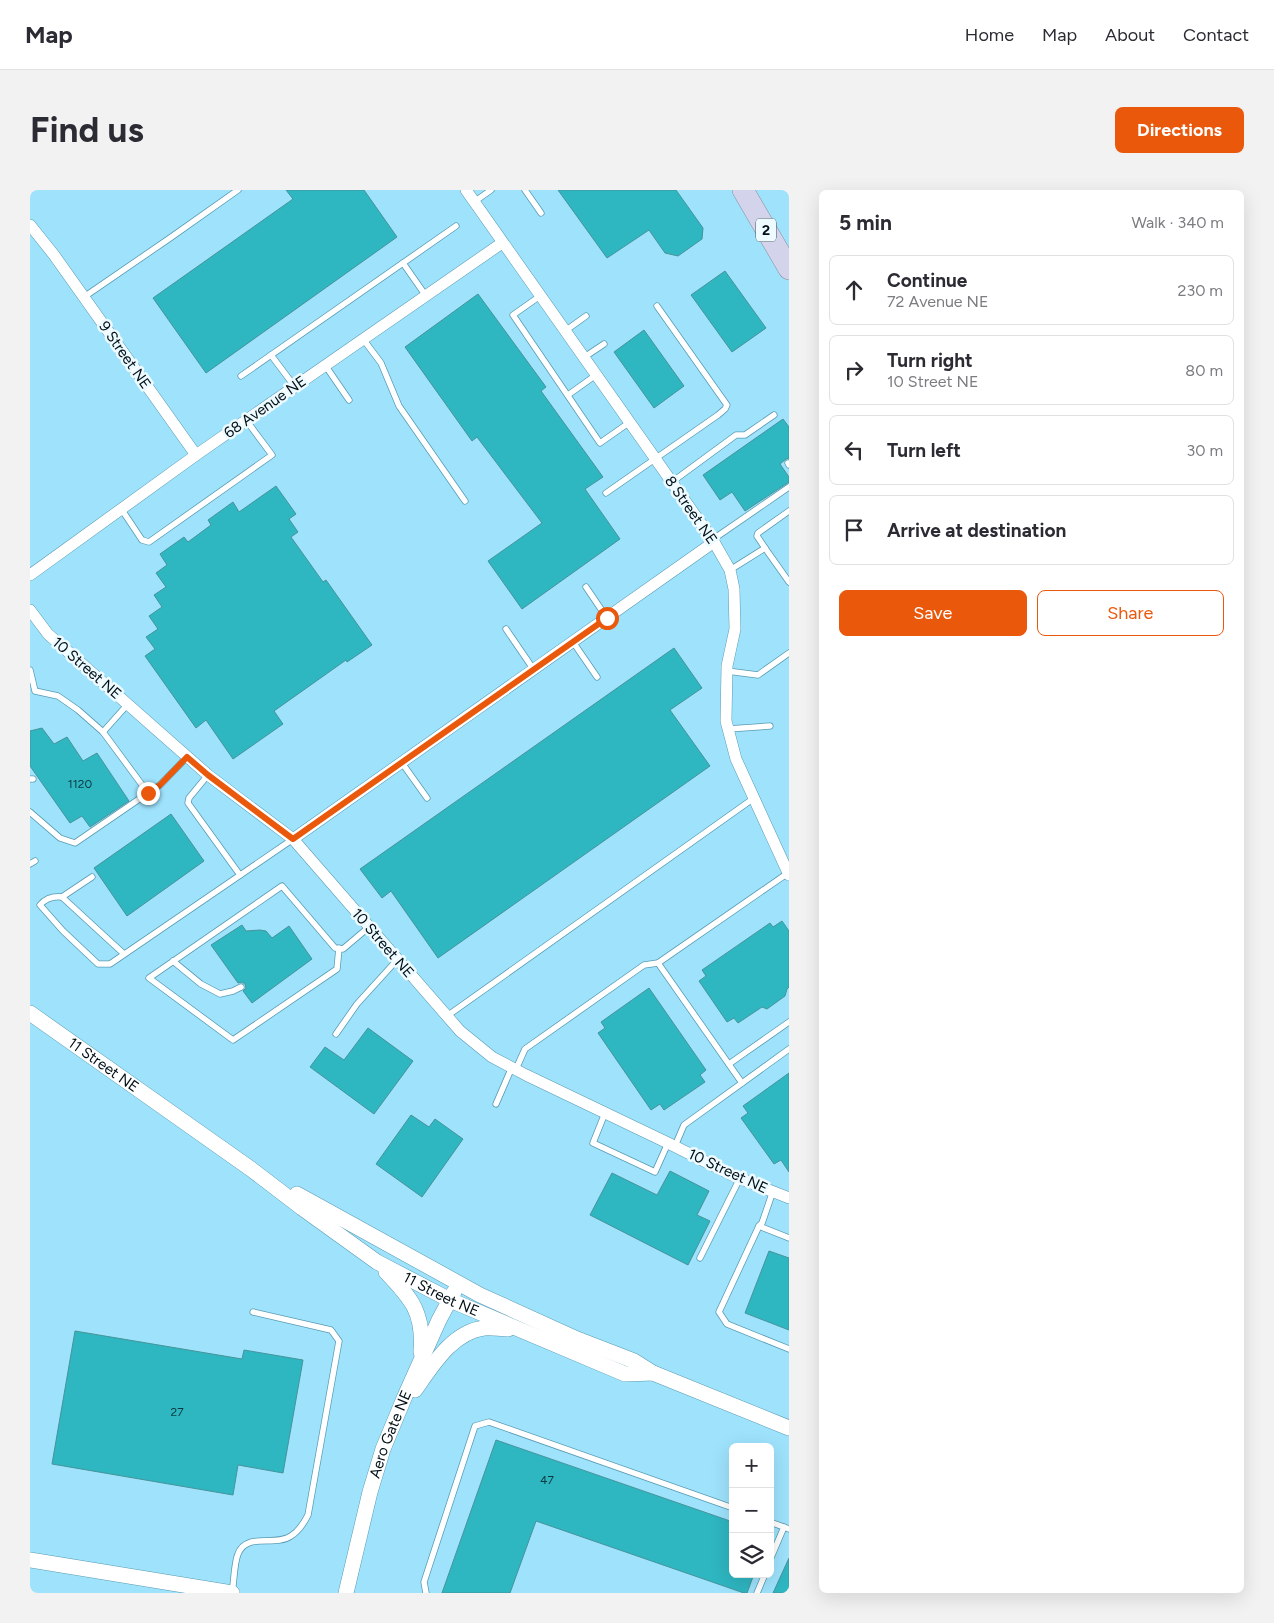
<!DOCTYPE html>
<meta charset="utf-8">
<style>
:root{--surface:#fff;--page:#f2f2f3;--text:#2b2b33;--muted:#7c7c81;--line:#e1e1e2;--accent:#ea580c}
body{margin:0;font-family:Figtree,sans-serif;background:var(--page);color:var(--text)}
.controls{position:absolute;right:15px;bottom:15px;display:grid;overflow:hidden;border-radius:8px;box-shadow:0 5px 20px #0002}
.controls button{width:45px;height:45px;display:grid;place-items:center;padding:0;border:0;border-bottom:1px solid var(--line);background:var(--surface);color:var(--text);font:25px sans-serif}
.stop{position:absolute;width:15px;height:15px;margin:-11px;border:4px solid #ea580c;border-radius:50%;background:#fff}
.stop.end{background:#ea580c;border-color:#fff;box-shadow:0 1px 5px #0008}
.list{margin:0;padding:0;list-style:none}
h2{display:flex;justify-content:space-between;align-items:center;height:65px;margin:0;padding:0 20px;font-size:21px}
h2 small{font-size:16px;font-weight:400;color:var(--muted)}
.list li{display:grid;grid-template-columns:32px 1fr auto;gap:15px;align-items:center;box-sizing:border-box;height:70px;margin:0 10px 10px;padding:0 10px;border:1px solid var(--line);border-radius:8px}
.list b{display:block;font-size:19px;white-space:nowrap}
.list p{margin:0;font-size:16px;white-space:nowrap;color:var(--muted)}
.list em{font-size:16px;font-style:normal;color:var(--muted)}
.actions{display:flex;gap:10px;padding:15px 20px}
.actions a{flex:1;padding:11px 0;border:1px solid var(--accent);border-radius:8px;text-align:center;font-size:18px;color:var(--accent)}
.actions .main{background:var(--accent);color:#fff}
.icon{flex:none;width:28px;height:28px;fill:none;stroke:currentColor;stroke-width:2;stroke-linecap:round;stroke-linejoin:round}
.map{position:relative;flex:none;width:759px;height:1403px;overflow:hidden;border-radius:8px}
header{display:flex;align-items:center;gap:30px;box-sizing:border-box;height:70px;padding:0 25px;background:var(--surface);border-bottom:1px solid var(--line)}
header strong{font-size:24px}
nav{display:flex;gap:28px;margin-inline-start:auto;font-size:18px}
.intro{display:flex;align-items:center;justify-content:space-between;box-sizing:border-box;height:120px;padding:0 30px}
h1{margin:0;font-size:35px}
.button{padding:12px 22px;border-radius:8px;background:var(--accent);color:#fff;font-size:18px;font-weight:700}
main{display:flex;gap:30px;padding:0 30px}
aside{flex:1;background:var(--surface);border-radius:8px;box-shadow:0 5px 20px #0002}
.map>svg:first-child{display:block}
</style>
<header>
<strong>Map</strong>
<nav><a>Home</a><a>Map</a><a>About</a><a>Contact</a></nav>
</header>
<div class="intro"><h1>Find us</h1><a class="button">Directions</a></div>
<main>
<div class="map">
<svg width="759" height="1403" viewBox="0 0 759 1403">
<rect width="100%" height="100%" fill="#9ee2fc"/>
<g fill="#2eb6c1" stroke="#46949b">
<path d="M256,0H334L367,47L176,183L123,108L263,9Z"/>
<path d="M528,0H646L673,38L672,49L648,66L635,63L619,40L577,68Z"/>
<path d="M695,81L736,138L702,162L661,105Z"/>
<path d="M448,104L516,197L511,201L573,287L555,299L590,349L492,419L458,371L512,333L447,247L442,251L375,157Z"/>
<path d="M614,140L654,196L624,218L584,162Z"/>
<path d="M753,229L759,237V268L756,269L750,274L759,287V292L715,321L702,302L690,310L673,285Z"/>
<path d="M246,296L266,324L259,329L268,342L261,347L293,392L296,390L342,455L317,472L316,470L244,521L253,534L203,569L176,530L166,538L115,466L125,459L116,447L128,439L119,426L132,417L124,405L136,397L126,383L137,375L130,364L154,347L158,352L181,335L178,330L203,312L209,322Z"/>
<path d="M644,458L672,498L640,520L680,576L408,768L361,701L352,708L330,679Z"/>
<path d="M12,538L24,554L37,547L53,571L67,563L99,611L60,637L52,626L40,633L0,576V541Z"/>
<path d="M141,624L174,671L97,726L64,678Z"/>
<path d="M752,731L759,741V797L757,799L755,806L737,819L732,817L708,833L704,828L697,832L669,791L676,786L672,780L740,733L743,737Z"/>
<path d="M212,735L216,741L230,740L236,741L242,748L259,736L282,769L222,813L213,801L216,798L215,794L212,792L208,793L181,755Z"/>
<path d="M619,798L676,880L670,885L675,892L634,920L630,914L621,920L568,843L575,838L571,832Z"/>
<path d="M338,838L383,871L344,924L280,877L295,857L314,870Z"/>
<path d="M759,883V982L751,970L744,974L711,928L718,923L713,916Z"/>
<path d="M381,925L399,937L405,929L433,949L392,1007L346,974Z"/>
<path d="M640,981L679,1001L667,1025L680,1031L658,1075L560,1025L582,983L627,1005Z"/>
<path d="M739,1061L759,1068V1140L715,1123Z"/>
<path d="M45,1141L212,1169L214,1160L273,1170L253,1283L208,1275L203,1305L22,1274Z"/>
<path d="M466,1250L703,1332V1384H724L717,1403H714L506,1331L480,1403H412Z"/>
<path d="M759,1368V1403H743Z"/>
</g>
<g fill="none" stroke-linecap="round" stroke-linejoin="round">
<g stroke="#589bb3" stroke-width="7">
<g id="service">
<path d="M495,0L511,23"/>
<path d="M444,12L461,0"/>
<path d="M373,73L396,106"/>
<path d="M510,106L483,125L570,253L600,232"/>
<path d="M54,107L140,48L208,0"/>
<path d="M535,141L556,126"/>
<path d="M333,149L351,173L369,216L435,311"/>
<path d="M241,165L265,197"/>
<path d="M553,168L574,154"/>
<path d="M295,175L319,210"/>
<path d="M211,186L426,36"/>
<path d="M538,205L566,185"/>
<path d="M758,273L759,275"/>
<path d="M642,292L706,245H715L744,225"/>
<path d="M576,303L688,225L695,219L697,215L627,116"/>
<path d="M92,320L112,350L119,352L242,265L216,230"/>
<path d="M682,350L759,297"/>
<path d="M735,358L727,346L728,343L759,321"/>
<path d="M700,380L735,358L759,392"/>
<path d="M556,397L577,428"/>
<path d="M476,439L504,480"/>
<path d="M543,452L567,487"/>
<path d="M0,480L5,501L28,506L48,520L73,542L118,603L45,653L30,648L0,622"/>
<path d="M697,481L728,485L759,463"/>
<path d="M698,539L740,536"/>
<path d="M73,542L98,514"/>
<path d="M372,573L397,608"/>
<path d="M178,585L159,608L158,613L210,685"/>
<path d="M0,589H3"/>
<path d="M118,603L130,595L157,567"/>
<path d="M0,674L5,671"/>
<path d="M32,707L62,687"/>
<path d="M309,758L307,779L203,850L119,788L252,696L305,758L313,759L339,737"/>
<path d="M94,764L32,707C23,706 16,708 10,715L33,741L68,774H80L263,649"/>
<path d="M143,771L171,794L190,804L203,801L211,797"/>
<path d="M628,773L712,893"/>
<path d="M417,826L724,608"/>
<path d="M306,844L327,814L367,770"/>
<path d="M699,874L759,832"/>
<path d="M486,879L495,859L614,775L628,773L758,683"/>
<path d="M466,914L482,877"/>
<path d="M575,923L563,953L625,982L638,953"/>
<path d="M645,956L654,935L759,859"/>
<path d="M743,1001L732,1033L729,1036L689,1122L697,1134L759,1159"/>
<path d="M729,1036L759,1048"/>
<path d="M670,1068L710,988"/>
<path d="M740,1332L759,1339"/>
<path d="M740,1370L754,1337"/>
<path d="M202,1403C204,1393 204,1373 208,1364C216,1342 245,1357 261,1346C269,1341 274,1333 278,1325L309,1151L301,1140L223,1122"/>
<path d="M396,1403L394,1392L445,1236L459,1232L703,1318"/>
<path d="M727,1403L735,1384"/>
</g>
</g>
<g stroke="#589bb3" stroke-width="12">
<g id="minor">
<path d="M436,0L684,352L700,380L704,399L705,439L697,476L696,531L706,569L759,685"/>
<path d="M0,35L24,65L166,265"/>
<path d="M0,385L166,265L472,53"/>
<path d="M0,420L18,444L178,585L263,649L430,841L462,867L496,885L638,953L706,987L759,1008"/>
<path d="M263,649L684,352"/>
</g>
</g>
<g stroke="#589bb3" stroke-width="16">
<g id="tertiary">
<path id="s1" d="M0,823L221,979L272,1018L347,1072L420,1110L595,1184L623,1183"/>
<path d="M267,1004L450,1105L547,1149L604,1171L623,1183L759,1238"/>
<path d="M356,1082C382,1109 394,1123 391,1162"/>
<path d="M385,1200C402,1176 422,1142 454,1138C462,1137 470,1139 478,1139"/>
<path d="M0,1370L202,1403"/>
<path id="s2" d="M316,1403L340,1302L353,1259L375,1206L409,1130L424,1102"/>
</g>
</g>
<g stroke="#898fa1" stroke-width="22">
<path id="motorway" d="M713,0L759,79"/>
</g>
<use href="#service" stroke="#fff" stroke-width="5.5"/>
<use href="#minor" stroke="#fff" stroke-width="11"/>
<use href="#tertiary" stroke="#fff" stroke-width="15"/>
<use href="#motorway" stroke="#d3d4ec" stroke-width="21"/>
</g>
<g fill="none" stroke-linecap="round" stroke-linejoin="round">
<path stroke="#ea580c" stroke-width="6" d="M118,603L130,595L157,567L178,585L263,649L577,428"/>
</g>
<g text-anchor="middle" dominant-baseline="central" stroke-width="5" stroke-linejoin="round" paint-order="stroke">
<g font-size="12" fill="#0c3940">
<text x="50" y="594">1120</text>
<text x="147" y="1222">27</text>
<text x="517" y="1290">47</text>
</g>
<rect fill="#edfaff" stroke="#47565b" stroke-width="1" x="726" y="28.5" width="20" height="23" rx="4"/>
<g font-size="14" font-weight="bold" fill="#000f15">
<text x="736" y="40">2</text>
</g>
<g font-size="15" fill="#000f15" stroke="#edfaff">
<text transform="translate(95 165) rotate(55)">9 Street NE</text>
<text transform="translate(235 217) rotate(-35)">68 Avenue NE</text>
<text transform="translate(661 320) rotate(55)">8 Street NE</text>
<text transform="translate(57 478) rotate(41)">10 Street NE</text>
<text transform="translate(353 753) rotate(49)">10 Street NE</text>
<text stroke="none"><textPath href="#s1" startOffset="90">11 Street NE</textPath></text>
<text transform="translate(698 981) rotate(25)">10 Street NE</text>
<text stroke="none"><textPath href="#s1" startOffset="499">11 Street NE</textPath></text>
<text stroke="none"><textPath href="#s2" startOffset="165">Aero Gate NE</textPath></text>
</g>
</g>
</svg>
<div class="controls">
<button>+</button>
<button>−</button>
<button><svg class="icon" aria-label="layers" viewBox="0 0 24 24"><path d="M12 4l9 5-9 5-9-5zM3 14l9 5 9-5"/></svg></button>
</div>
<div class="stop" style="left:577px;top:428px"></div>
<div class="stop end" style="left:118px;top:603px"></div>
</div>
<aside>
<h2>5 min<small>Walk · 340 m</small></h2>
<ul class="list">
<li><svg class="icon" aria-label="ahead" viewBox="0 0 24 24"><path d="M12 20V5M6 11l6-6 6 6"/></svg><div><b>Continue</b><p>72 Avenue NE</p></div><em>230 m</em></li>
<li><svg class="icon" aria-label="right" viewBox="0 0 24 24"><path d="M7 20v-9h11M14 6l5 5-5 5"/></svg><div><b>Turn right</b><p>10 Street NE</p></div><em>80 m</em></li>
<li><svg class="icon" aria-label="left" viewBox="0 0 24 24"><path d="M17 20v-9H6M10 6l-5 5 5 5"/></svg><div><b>Turn left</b></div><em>30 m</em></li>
<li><svg class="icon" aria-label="arrive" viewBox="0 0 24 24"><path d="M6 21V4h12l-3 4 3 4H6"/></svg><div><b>Arrive at destination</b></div></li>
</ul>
<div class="actions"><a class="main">Save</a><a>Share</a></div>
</aside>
</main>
